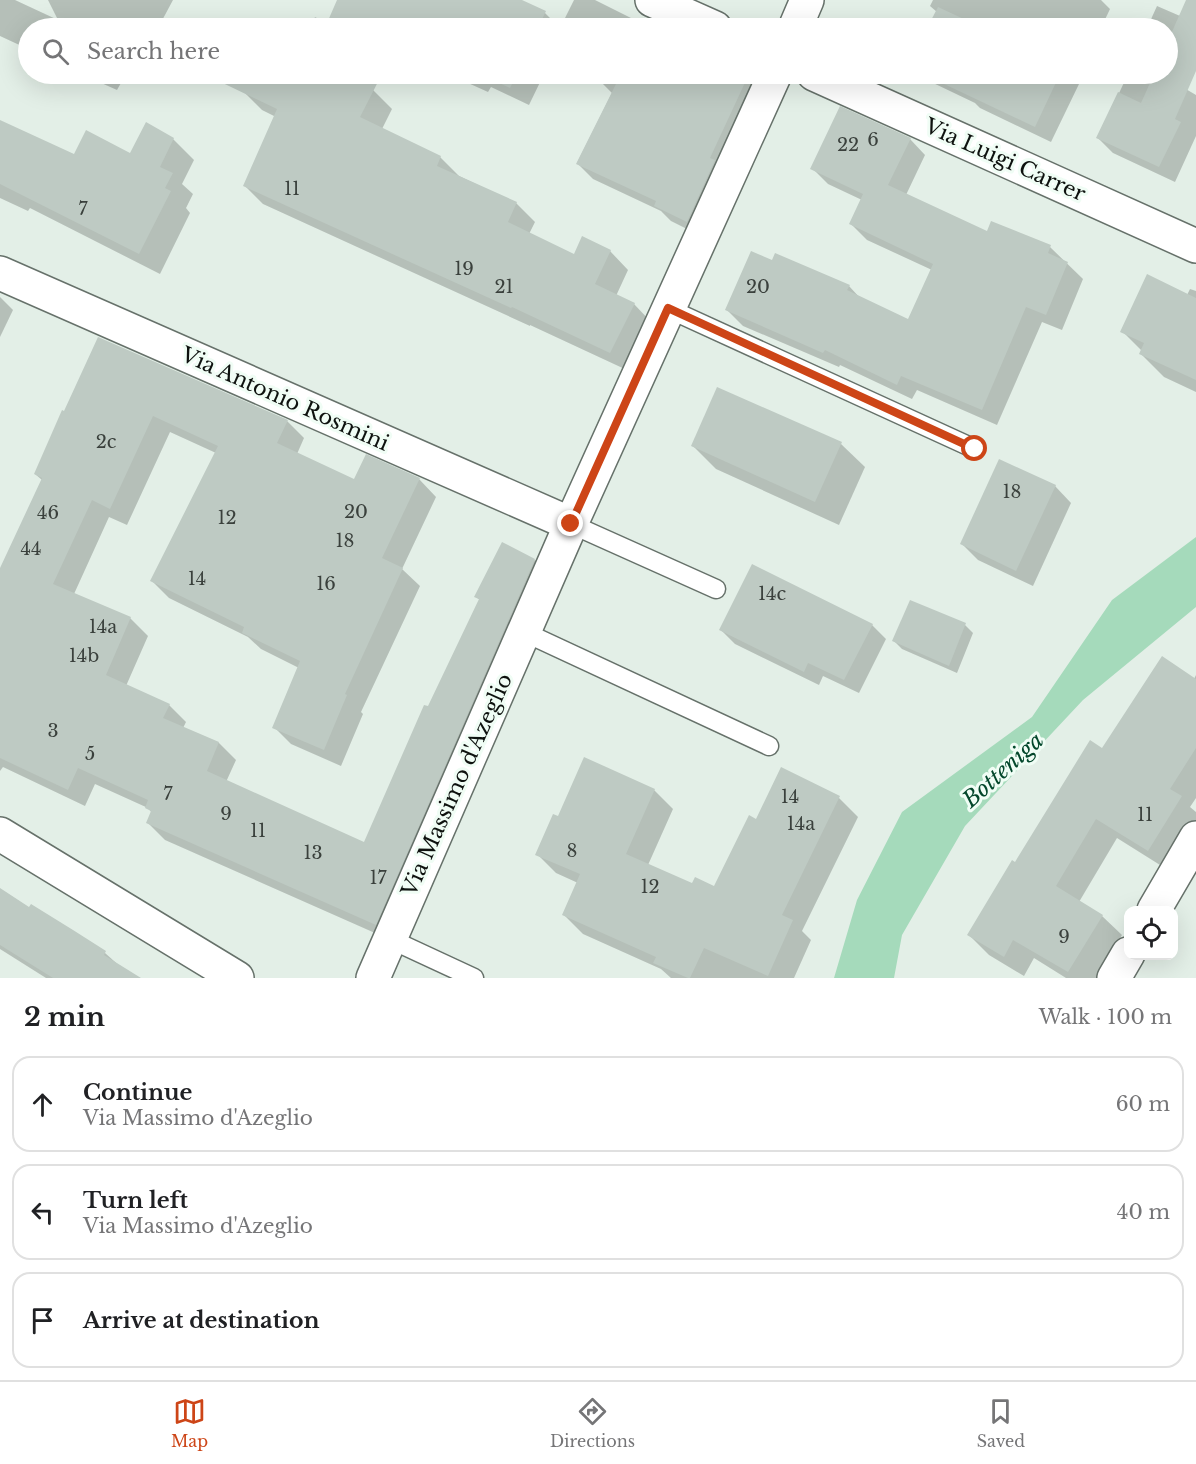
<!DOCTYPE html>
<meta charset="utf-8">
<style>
:root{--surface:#fff;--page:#f6f6f6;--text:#202124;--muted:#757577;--line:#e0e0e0;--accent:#cd4517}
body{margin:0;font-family:"Libre Baskerville",serif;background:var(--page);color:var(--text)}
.controls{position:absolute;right:18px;bottom:18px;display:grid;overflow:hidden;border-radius:12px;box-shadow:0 6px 24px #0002}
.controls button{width:54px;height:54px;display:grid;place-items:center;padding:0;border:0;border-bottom:2px solid var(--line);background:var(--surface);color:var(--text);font:30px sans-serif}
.stop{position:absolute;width:18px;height:18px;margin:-14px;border:4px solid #cd4517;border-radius:50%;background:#fff}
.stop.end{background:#cd4517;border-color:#fff;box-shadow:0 2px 6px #0008}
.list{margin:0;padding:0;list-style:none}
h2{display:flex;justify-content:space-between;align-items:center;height:78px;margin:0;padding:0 24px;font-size:26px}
h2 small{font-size:20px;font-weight:400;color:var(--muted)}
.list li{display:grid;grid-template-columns:39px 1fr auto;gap:18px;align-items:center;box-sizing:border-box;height:96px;margin:0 12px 12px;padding:0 12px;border:2px solid var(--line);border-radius:18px}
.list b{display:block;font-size:22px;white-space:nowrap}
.list p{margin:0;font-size:20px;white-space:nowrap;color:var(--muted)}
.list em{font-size:20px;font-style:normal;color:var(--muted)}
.icon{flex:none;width:33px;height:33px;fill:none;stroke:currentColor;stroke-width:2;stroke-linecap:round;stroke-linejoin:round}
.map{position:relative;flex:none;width:1196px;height:978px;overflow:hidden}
.search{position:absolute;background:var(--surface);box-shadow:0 6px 24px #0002;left:18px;right:18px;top:18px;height:66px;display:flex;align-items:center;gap:15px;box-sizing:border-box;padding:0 21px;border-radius:33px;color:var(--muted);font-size:22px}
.sheet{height:402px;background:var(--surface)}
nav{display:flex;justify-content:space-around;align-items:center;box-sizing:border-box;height:84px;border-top:2px solid var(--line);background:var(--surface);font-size:16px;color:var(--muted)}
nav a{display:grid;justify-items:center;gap:3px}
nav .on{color:var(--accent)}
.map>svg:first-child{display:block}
</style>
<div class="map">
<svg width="1196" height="978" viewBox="0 0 1196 978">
<rect width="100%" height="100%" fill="#e3efe7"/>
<path fill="#a5dabb" d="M1196,537V607L1083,700L965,826L902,935L894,978H834L857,900L902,812L1032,717L1112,600Z"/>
<g fill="#0003">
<path d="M0,0H15L58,20L48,0H173L158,28H153L149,27L148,28H28V49L0,36Z"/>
<path d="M339,0H519L545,13L560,28L574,0H595L643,24L647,28H408L405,27L404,28H312L316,19L328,25Z"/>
<path d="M933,0H1101L1110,9L1101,28H929L937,12L930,6Z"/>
<path d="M1157,6L1187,19L1196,28V48L1179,85L1196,95V136L1175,182L1113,153L1098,138L1128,74H1168V28H1147Z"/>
<path d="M81,74H126L117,90Z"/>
<path d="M252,74H381L373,90L392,109L382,129L440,157L459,176L516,203L535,222L529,234L575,256L610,251L628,270L616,296L634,304L652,323L629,371L530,325V326L263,204L245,186L276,117L262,110L243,91Z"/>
<path d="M453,74H544L529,105L491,87L488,92L457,78Z"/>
<path d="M600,74H736L744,77L759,93L703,237L671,221L661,211L593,179L577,163L612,93L598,79Z"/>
<path d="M921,74H1081L1077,83L1079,84L1051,142L980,108L975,103L929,81Z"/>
<path d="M0,121L75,156L131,155L173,139L194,160L182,184L193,194L186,208L190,213L160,274L30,208L28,211L0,198Z"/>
<path d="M910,139L925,155L906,195L988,233L1050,247L1083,279L1062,330L1042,322L997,425L917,390L912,399L840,365L839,367L743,326L727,310L773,262L849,286L861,299L909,321L932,270L867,240L851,224L862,200L828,184L812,168Z"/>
<path d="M1190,289L1196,291V392L1164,377L1141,354L1142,351L1122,331L1187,295Z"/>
<path d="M0,297L13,310L0,337Z"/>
<path d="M99,339L287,421L304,438L297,454L355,481L419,479L436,497L402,569L420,586L361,712L363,714L341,766L291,744L274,727L299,668L261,649L248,637L169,598L152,581L216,453L170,432L127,525L109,517L74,594L130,618L148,636L126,686L169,705L186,722L183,728L219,743L236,760L226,782L365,844L480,600L476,597L535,560L552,577L393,941L165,840L148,823L152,813L148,808L95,784L85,806L3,767L0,771V572L42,480L35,474Z"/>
<path d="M718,389L841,444L865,467L839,525L716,469L693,446Z"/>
<path d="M1055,486L1071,503L1033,586L978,560L962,544Z"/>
<path d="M872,625L886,639L859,693L823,676L819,685L735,644L721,630Z"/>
<path d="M965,625L973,633L957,673L902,649L894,641Z"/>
<path d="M1196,675V798L1190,807L1196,812V825L1168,870L1117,838L1079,902L1102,916L1122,935L1096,978H1066L1034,958L1024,976L989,955L969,935L1015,864L1103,750L1194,679Z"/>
<path d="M781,769L839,798L858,817L802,931L811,940L794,978H671L661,969L583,934L564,915L578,883L556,873L537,854L559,818L654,790L673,809L648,865L693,885L715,888L756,821Z"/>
<path d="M0,909L105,953L133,978H46L0,949Z"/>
</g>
<g fill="#becac3">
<path d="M337,0H522L546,11L538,28H310L315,17L327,23Z"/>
<path d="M1186,0H1196V71L1175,119L1181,122L1159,167L1096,138L1118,92L1141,103L1154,74H1167V43Z"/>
<path d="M938,7L968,21L965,28H927Z"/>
<path d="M204,74H382L360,117L441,156L437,166L517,202L508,222L574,254L582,236L611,250L595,284L635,303L610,353L512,307L511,308L243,186L277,109Z"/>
<path d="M480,74H517L510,88Z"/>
<path d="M621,74H749L710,158L715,160L687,222L654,206L656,201L576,164Z"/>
<path d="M923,74H1060L1035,127Z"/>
<path d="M840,106L911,138L888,185L987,231L991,221L1051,245L1048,253L1068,262L1046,315L1026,307L982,410L901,376L897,385L825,350L823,353L725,310L751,251L772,260L775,253L850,285L847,290L908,319L933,264L849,224L863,194L810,169Z"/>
<path d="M0,120L74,154L86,130L130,153L146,122L174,138L160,167L173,173L165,188L171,191L139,254L0,184Z"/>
<path d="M1147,274L1196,298V380L1139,354L1144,343L1120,332Z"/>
<path d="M98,337L288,420L277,443L354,479L366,454L420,478L382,558L403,568L345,694L347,695L324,750L272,728L300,661L242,633L244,627L150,581L218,446L153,416L110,509L92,500L53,584L131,617L106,675L170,704L163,718L219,742L207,771L364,842L424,705L428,706L479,599L474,597L502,542L535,559L376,925L146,823L151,811L145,808L148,800L78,768L68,790L0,758V568L42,478L34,474L62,410L64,411Z"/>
<path d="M717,387L842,442L815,502L691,446Z"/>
<path d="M999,459L1056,485L1016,571L960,544Z"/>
<path d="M752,564L873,624L844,680L808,663L804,672L719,630Z"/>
<path d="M910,600L966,623L949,666L892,641Z"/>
<path d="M1162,656L1196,679V748L1170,789L1182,796L1148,851L1096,819L1056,886L1103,915L1068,972L1013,940L1004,957L967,935L1012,860L1015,862L1090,740L1102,748Z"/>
<path d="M584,757L655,789L626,854L692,883L695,877L714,886L749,815L756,819L781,767L840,796L782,915L793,920L768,976L704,948L690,978H688L653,963L656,957L562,915L580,874L535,855L553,814L558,816Z"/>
<path d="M0,888L29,907L31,904L73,930L106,951L104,955L141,978H53L0,945Z"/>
</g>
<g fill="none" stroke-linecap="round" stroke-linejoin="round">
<g stroke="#66716a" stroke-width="21">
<g id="service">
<path d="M667,308L975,449"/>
<path d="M571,524L716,589"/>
<path d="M524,632L769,746"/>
<path d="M390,939L474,978"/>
</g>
</g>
<g stroke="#66716a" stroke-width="36">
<g id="minor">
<path d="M652,0L715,28"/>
<path d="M795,28L807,0"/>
<path d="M814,74L1196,246"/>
<path d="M0,273L571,524"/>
<path d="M0,834L237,978"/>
<path d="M1154,910L1196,838"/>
<path d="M373,978L571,524L775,74"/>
<path d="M1114,978L1128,954"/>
</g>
</g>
<use href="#service" stroke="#fff" stroke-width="18"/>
<use href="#minor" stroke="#fff" stroke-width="33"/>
</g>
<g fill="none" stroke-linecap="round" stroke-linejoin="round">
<path stroke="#cd4517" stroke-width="8" d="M571,524L668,308L975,449"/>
</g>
<g text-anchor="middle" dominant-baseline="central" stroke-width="6" stroke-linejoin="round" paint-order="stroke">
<g font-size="18" fill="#3a403c">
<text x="873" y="140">6</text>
<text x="848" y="145">22</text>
<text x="292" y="189">11</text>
<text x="83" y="209">7</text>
<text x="464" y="269">19</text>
<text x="504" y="287">21</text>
<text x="758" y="287">20</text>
<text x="106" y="442">2c</text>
<text x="1012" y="492">18</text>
<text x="356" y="512">20</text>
<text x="48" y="513">46</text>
<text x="227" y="518">12</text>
<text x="345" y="541">18</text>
<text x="31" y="549">44</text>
<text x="197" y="579">14</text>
<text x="326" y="584">16</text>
<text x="772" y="594">14c</text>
<text x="103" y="627">14a</text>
<text x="84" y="656">14b</text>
<text x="53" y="731">3</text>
<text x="90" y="754">5</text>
<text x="168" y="794">7</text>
<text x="790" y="797">14</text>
<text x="226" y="814">9</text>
<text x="1145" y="815">11</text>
<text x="801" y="824">14a</text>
<text x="258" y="831">11</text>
<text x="572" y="851">8</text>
<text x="313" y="853">13</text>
<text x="378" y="878">17</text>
<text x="650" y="887">12</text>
<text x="1064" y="937">9</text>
</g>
<g font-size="21" fill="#0e120f" stroke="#f0fdf5">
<text transform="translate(1005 160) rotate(24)">Via Luigi Carrer</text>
<text transform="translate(285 399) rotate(24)">Via Antonio Rosmini</text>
<text transform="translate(457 785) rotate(-66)">Via Massimo d'Azeglio</text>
</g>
<g font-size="22" font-style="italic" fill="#03472b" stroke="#f0fdf5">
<text transform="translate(1003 770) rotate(-42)">Botteniga</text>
</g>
</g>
</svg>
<div class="controls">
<button><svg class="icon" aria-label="locate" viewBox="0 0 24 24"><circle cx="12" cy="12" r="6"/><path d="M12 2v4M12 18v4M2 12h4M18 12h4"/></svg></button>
</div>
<div class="stop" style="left:975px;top:449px"></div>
<div class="stop end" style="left:571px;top:524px"></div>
<div class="search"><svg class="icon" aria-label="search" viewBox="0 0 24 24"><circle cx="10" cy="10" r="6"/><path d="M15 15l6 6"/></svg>Search here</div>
</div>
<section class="sheet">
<h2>2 min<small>Walk · 100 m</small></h2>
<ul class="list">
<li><svg class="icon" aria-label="ahead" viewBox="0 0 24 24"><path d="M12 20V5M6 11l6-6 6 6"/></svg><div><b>Continue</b><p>Via Massimo d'Azeglio</p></div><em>60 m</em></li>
<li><svg class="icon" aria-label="left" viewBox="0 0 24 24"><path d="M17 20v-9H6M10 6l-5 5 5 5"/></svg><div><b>Turn left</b><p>Via Massimo d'Azeglio</p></div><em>40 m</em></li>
<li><svg class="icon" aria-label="arrive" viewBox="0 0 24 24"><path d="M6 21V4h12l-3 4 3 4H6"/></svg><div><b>Arrive at destination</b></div></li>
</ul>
</section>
<nav>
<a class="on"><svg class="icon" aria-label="map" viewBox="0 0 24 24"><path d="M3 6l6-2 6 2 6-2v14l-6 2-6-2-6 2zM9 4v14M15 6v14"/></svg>Map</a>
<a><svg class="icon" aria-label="directions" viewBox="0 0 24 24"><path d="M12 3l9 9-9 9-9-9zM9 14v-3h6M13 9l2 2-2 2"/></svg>Directions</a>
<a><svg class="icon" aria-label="saved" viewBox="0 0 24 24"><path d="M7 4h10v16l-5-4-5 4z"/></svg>Saved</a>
</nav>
